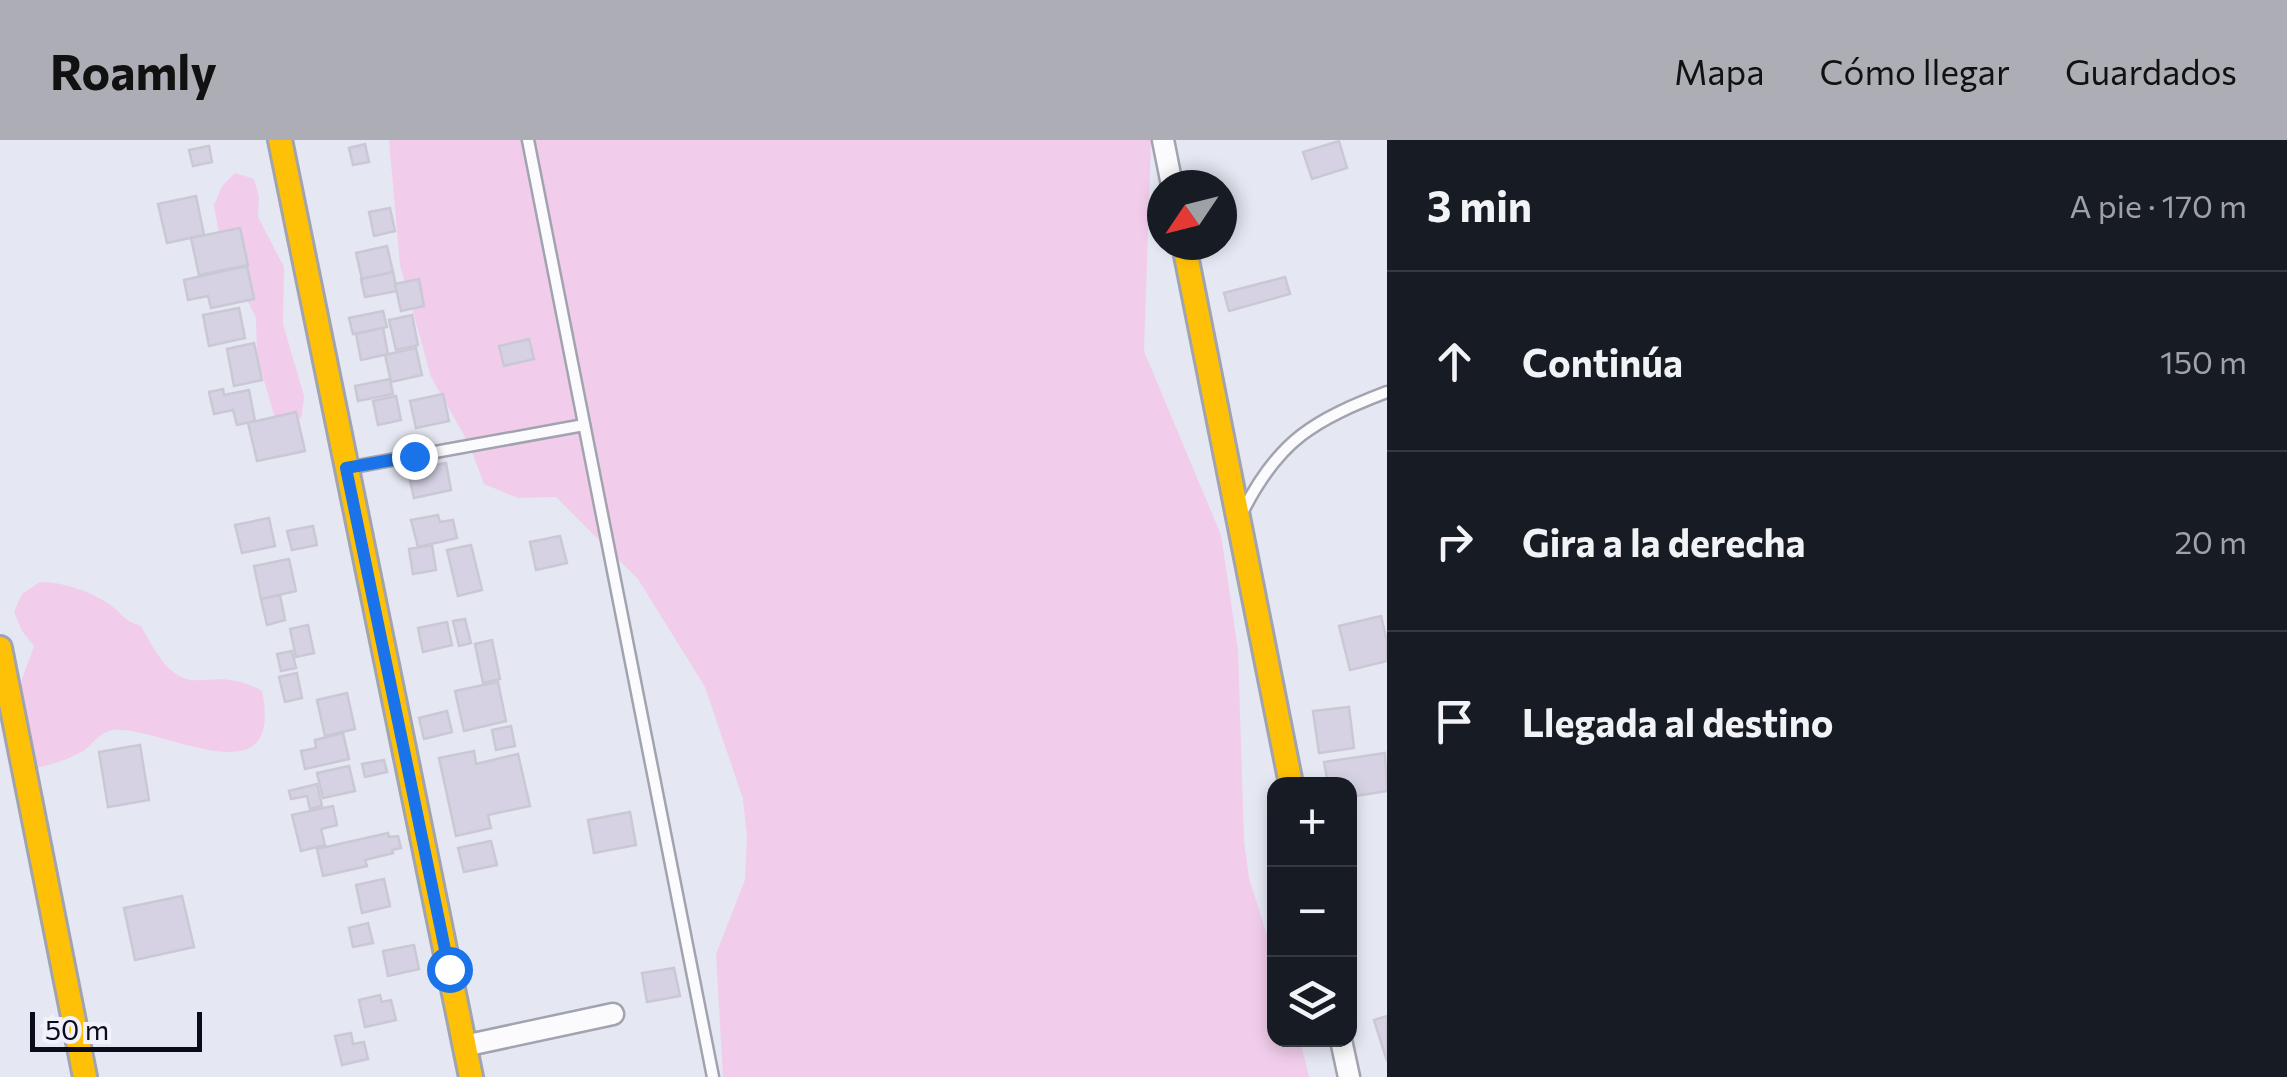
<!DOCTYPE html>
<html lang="es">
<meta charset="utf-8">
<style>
:root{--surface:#171b24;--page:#242831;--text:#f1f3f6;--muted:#9ea1a6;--line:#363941;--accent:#acadb5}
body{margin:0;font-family:Commissioner,sans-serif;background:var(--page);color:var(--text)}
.controls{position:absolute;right:30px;bottom:30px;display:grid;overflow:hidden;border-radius:20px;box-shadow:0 5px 15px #0003}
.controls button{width:90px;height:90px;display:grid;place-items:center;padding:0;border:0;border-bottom:2px solid var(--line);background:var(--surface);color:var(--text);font:50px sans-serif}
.compass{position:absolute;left:1147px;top:30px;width:90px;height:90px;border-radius:50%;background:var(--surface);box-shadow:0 5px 15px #0003;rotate:235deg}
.scale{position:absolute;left:30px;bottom:25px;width:172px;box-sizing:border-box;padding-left:10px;border:5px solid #0a0b1b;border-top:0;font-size:28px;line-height:35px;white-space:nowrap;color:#0a0b1b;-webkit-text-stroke:8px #f0f1fb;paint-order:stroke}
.stop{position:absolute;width:30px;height:30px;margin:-22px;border:8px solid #1a73e8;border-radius:50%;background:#fff}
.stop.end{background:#1a73e8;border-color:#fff;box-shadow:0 2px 10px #0008}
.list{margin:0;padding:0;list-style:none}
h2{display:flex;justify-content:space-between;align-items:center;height:130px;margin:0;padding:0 40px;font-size:42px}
h2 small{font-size:32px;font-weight:400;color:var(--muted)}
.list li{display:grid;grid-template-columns:65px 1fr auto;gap:30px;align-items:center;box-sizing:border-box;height:180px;padding:0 40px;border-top:2px solid var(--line)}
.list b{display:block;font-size:38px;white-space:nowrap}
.list em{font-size:32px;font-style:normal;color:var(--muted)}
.icon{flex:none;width:55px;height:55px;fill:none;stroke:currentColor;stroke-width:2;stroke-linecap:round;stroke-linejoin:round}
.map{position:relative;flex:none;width:1387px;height:937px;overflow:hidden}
header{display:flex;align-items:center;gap:60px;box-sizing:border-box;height:140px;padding:0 50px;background:var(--accent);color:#111}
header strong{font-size:48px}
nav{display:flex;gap:55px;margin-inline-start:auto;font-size:35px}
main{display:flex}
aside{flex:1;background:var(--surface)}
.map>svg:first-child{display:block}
</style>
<header>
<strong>Roamly</strong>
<nav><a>Mapa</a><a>Cómo llegar</a><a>Guardados</a></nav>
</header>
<main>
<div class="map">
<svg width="1387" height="937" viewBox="0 0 1387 937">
<rect width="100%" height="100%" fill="#e5e7f2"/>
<g fill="#f1cdeb">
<path d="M389,0H1151L1144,211L1221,395L1238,510L1244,701L1249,738L1274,817V900H1300L1309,937H723L716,814L745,740L747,697L743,659L705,547L638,439L556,357L518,358L484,344L469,304L431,237L400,125Z"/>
<path d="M235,33L254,39L259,57L258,77L284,127L283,184L304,256L302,275L293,291L274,275L257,216L256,178L221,107L214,65L222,46Z"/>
<path d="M40,442C63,442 89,451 109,464C123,474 122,480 141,486C189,578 198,517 262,551C285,663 162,586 114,590C98,592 95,603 83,611C68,620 49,625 32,629L21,542L34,506L22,491L14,472L22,454Z"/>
</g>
<g fill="#d6d2e4" stroke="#cac8d5" stroke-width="2.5">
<path d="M1339,1L1347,28L1312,39L1303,12Z"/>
<path d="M365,4L369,22L353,25L349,8Z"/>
<path d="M209,6L212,22L193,26L189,10Z"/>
<path d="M196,56L204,95L167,103L158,64Z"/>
<path d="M390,68L395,91L374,96L369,72Z"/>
<path d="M240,88L248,125L199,135L191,98Z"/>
<path d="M387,106L393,132L362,139L356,113Z"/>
<path d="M247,126L254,159L211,168L208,156L188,160L184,140Z"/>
<path d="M393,132L397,151L365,157L361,139Z"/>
<path d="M1285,137L1290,154L1229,171L1224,153Z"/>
<path d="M419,139L424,166L401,171L395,144Z"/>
<path d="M239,168L245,198L209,206L203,175Z"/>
<path d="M383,171L387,187L353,194L349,178Z"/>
<path d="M412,175L418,205L396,210L389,180Z"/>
<path d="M383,188L388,214L361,220L356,194Z"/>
<path d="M529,199L534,219L504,226L499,206Z"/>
<path d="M254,203L262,240L234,246L227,209Z"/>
<path d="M416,208L422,235L391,242L385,215Z"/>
<path d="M390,239L393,254L358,261L355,246Z"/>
<path d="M223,249L224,255L249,250L255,281L237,285L233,270L214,274L209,252Z"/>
<path d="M443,254L449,281L416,288L410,261Z"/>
<path d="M396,256L401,280L378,285L373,261Z"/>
<path d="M296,272L305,311L257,321L248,283Z"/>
<path d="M446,323L451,350L414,358L408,331Z"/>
<path d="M438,375L440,382L453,380L457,398L418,407L411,380Z"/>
<path d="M269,378L275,406L242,413L235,385Z"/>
<path d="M313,386L317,405L292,410L287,391Z"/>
<path d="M560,396L567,423L536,430L530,402Z"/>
<path d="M432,405L436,430L413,434L409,409Z"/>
<path d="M471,405L482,450L458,456L447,410Z"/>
<path d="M289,419L296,451L261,459L254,426Z"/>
<path d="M280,455L285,480L267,485L261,459Z"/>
<path d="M1381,476L1387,501V521L1350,530L1339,486Z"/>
<path d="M465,479L471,503L459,506L453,481Z"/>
<path d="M447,482L452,505L423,512L418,488Z"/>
<path d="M308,485L314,513L296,517L290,489Z"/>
<path d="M492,500L500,539L483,543L475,504Z"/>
<path d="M292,511L296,528L281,531L277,514Z"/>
<path d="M297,533L302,558L285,562L279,537Z"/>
<path d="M498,542L506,581L464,591L455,551Z"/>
<path d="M347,553L355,589L325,596L317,560Z"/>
<path d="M1349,567L1354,608L1319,613L1313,571Z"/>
<path d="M447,571L452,592L424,599L419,578Z"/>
<path d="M511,586L515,606L496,610L492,590Z"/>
<path d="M343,593L349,619L305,629L301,611L316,608L315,600Z"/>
<path d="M140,605L149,660L108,667L99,612Z"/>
<path d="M474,611L476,624L518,614L530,666L488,675L491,688L456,696L439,618Z"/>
<path d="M1385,613L1387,651L1350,657V644H1328L1324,622Z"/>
<path d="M384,620L387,632L365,637L362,624Z"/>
<path d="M349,626L355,651L323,658L317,633Z"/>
<path d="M317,644L322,666L310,669L307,656L291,659L289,651Z"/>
<path d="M333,666L337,685L321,689L325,705L301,711L292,675Z"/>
<path d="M630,672L636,705L594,713L588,680Z"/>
<path d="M388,693L389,697L398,696L401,708L392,710L393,713L365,720L367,726L323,736L317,709Z"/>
<path d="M491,701L497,725L464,732L458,708Z"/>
<path d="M384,739L390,766L362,773L356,745Z"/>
<path d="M182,756L194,807L135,820L124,768Z"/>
<path d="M368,783L373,803L353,807L349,788Z"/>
<path d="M414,805L419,829L388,836L383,811Z"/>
<path d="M674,828L680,856L647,862L642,833Z"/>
<path d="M380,855L382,862L391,860L396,880L365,887L359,860Z"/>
<path d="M1387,876V921L1374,880Z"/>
<path d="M351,893L353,904L364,902L368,919L342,925L335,896Z"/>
</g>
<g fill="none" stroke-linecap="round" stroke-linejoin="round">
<g stroke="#a1a3af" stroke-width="15">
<g id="lane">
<path d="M528,0L713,937"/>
<path d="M347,328L584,285"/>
<path d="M1243,371C1279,300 1314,280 1387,252"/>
</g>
</g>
<g stroke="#a1a3af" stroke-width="25">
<g id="street">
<path d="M1163,0L1172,45"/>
<path d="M1341,900L1349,937"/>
<path d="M464,906L613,874"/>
</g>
</g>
<g stroke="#a1a3af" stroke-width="28">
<g id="slow">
<path d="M280,0L471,937"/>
<path d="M1184,105L1291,644"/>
<path d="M0,508L85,937"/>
</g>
</g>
<use href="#lane" stroke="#fbfbfd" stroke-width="10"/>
<use href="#street" stroke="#fbfbfd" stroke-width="20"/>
<use href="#slow" stroke="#ffc107" stroke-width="22"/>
</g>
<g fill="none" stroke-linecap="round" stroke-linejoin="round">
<path stroke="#1a73e8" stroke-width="12" d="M414,316L346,328L449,829"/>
</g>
</svg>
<div class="controls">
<button>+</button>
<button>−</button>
<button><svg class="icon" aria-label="layers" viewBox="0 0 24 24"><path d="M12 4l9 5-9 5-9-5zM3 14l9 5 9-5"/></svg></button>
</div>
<svg class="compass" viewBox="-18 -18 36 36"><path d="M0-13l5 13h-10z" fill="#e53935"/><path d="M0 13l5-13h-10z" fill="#9ea1a6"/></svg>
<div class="scale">50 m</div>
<div class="stop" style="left:449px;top:829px"></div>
<div class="stop end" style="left:414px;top:316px"></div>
</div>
<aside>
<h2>3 min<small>A pie · 170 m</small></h2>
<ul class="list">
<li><svg class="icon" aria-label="ahead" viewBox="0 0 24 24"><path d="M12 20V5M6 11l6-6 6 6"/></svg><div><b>Continúa</b></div><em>150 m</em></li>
<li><svg class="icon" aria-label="right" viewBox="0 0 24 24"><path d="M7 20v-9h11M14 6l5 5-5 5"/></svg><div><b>Gira a la derecha</b></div><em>20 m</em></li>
<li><svg class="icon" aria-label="arrive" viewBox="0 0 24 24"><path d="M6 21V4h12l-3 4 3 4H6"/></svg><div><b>Llegada al destino</b></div></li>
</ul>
</aside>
</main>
